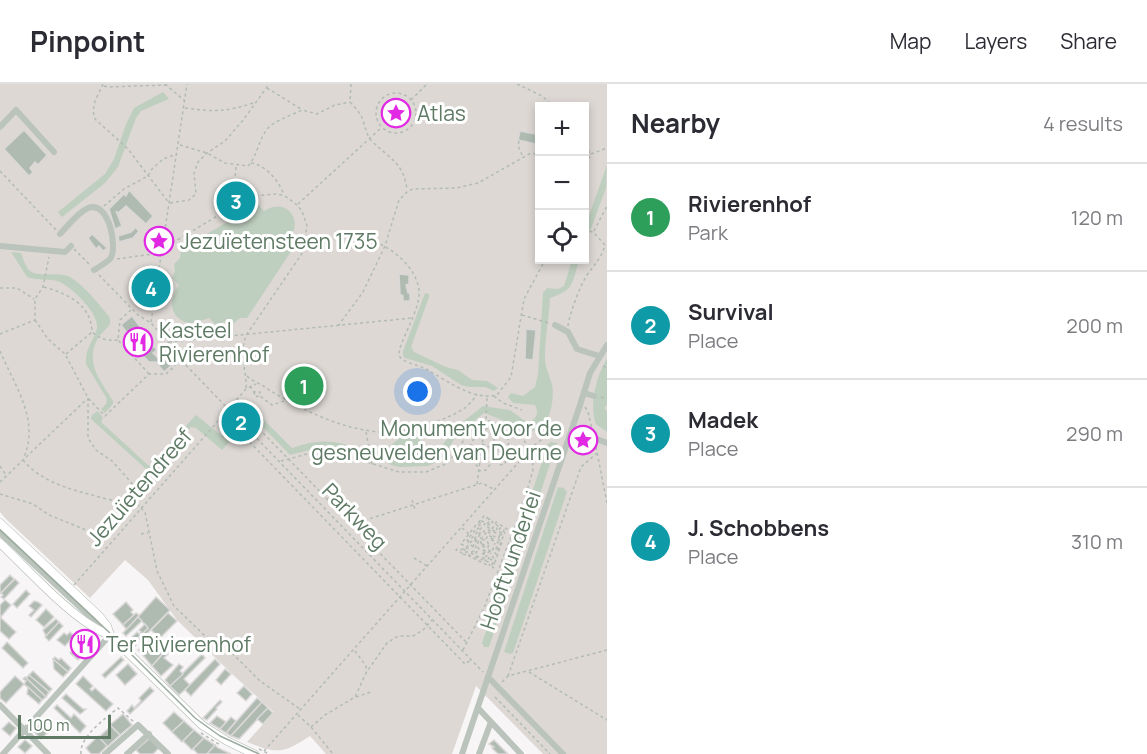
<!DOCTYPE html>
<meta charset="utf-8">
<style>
:root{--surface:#fff;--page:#f2f2f3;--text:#2b2b33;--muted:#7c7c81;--line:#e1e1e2;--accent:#b45309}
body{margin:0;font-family:Manrope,sans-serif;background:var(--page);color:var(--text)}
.controls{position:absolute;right:18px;top:18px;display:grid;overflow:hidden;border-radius:0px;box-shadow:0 3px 9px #0003}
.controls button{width:54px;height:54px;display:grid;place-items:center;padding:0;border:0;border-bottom:2px solid var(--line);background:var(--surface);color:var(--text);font:30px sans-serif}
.scale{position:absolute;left:18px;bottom:15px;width:93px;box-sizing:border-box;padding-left:6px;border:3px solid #5e7a64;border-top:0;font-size:16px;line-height:21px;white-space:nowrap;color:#5e7a64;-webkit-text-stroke:4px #fff;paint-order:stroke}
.you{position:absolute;left:418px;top:308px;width:21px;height:21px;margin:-15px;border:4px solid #fff;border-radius:50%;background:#1a73e8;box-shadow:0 0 0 9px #1a73e833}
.badge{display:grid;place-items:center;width:39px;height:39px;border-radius:50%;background:var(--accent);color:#fff;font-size:20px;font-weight:700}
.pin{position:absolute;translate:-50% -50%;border:3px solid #fff;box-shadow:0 2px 6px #0006}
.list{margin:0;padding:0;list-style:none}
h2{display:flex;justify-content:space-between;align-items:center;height:78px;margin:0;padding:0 24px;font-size:26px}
h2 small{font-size:20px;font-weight:400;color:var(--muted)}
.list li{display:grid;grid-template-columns:39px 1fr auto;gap:18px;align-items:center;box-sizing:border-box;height:108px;padding:0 24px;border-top:2px solid var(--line)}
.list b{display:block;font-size:22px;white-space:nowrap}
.list p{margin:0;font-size:20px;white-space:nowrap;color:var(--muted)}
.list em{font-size:20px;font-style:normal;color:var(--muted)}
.icon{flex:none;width:33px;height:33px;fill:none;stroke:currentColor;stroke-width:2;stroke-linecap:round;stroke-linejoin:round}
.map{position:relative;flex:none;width:607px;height:670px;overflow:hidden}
header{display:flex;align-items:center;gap:36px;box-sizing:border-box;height:84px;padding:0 30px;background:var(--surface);border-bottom:2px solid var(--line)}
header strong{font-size:28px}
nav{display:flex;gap:33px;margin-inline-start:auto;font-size:21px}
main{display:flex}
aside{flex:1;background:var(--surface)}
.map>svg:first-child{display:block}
</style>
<header>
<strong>Pinpoint</strong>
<nav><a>Map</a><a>Layers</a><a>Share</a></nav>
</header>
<main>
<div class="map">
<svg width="607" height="670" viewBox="0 0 607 670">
<rect width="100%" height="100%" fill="#f8f5f6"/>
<path fill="#ddd8d4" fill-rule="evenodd" d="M0,0H607V670H543L476,602L452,670H326L310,652C282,670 278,670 247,658L274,628L232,590L177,536L148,496L125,476L90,514L5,434L0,428ZM540,22H584V176H540Z"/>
<g fill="#bfcfbf">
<path d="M163,8L169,15L141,27L136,34L118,83L105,99L62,133L58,128L105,90L114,75L126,40L134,24Z"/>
<path d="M607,81L606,104L585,161V143Z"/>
<path d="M258,120L264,127C285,113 304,134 290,154L296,160L247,234H240L233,240L224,238L216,241L209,234L192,240C170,236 167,218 179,201L172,194L175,187L174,180L180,174L181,165Z"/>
<path d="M11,168L21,169C23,174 25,182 29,186C36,194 59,187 70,193C85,202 99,220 110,234V240C107,245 101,249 98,254C84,279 101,297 113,317V320L105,329L101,325L106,320L107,315L86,280C85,263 94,257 97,244C99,229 72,204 60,198C50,194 37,197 27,193Z"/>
<path d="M572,176H579C572,200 574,206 550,214C549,234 545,254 545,274C545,284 550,292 552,301C555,312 550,344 536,347C530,348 493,332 484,329L457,351L441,376L428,382L399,383L391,381L378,373L363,374L343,366L326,362L290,371L250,330V327L254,326L292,364C310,358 325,355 344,360C351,362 358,368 366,370C373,368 385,366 391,361C402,353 401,348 418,353L426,367L436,370L455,344L483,322L510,326L525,337H532C538,332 538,327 535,321L513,319L508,313L511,309L523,312L535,303L538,290L543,209L547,204L558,205L564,202Z"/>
<path d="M425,209L429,210V213L411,263L414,268L446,283L458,286L472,296L487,297L498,304L494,307L485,303H469L461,301L432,282L405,274L403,272V267Z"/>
<path d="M607,275V321L604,324L607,327V348L596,340C589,323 596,291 607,275Z"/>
<path d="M98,327L103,334L101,338L149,382L196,331L222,352L231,346L236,351L222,366L196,344L191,343L153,385L147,386L91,335L92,331Z"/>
<path d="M551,358L557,359L489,563H484L482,559L548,360Z"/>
<path d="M558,403L564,404L567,408L513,569L510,570L504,568Z"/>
</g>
<g fill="#afbbb1" stroke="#dad7d8" stroke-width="1.5">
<path d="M24,46L47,71L38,81L35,78L30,84L33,88L29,92L4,65Z"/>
<path d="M520,47L540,51V61L518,56Z"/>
<path d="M129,106L153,132L146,140L126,122L118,129L116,127L122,142L115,145L109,125L124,110L126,112Z"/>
<path d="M134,142L139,147L133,154L119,158L118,152L131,148L135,144Z"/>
<path d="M92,150L107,164L103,167L99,162L96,165L88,154Z"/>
<path d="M399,190L409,191V200L406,201L408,209H410V217H403V212L400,210Z"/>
<path d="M132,232L141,244L136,248L146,255L144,257L151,264L153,262L157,266L153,269L157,273L164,267L176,277L164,288L156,278H149L125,253L128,250L121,241Z"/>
<path d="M526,245L536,246L533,276L525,275Z"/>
<path d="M10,491L14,495L0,510V501Z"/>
<path d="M15,495L19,499L4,515L1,513L3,511L1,509Z"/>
<path d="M26,506L30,510L17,524L13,520Z"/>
<path d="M156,513L170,526L135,562L132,560L148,544L138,533Z"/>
<path d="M5,516L11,521L0,534V521Z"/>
<path d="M34,517L38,518L42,521L31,533L29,531L34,526L29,522Z"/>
<path d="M126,518L133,526L131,528L134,531L123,541L113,530Z"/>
<path d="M46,525L54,533L44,543L36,536Z"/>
<path d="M136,529L139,531L127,546L123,541Z"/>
<path d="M168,529L177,537L160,554L151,546Z"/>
<path d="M0,533L16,548L9,555L0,547Z"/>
<path d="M138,533L142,537L126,552L123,549Z"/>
<path d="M56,535L59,538L46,552L43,546Z"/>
<path d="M59,538L63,542L49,557L45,553Z"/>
<path d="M145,540L148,544L132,560L129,556L137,548L139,550L141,548L139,546Z"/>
<path d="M70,548L74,552L65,562L57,556L64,549L67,551Z"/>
<path d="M156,551L158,552L141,569L138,566Z"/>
<path d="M158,552L163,560L161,563L165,567L152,582L141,569Z"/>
<path d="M83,556L90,562L78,576L70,569Z"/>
<path d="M7,558L28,579L23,584L2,564Z"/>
<path d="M169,563L172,566L164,574L173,581L161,592L152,582Z"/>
<path d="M202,570L205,574L184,595L190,601L179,611L170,602Z"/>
<path d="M55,573L59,576L61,574L71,584L68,588L53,575Z"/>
<path d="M121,573L124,576L105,594L102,591Z"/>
<path d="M53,575L68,588L63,593L54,585Z"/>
<path d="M215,575L220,580L191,612L185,606Z"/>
<path d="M128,580L137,590L125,601L116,591Z"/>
<path d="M179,580L183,583L180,587L183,590L170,602L165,596Z"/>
<path d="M225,585L231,590L221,601L216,596Z"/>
<path d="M33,587L52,605L49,608L29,591Z"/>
<path d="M29,591L49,608L46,613L26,594Z"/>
<path d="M15,592L24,600L6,619L0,614V608Z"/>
<path d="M83,592L93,602L90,605L92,607L95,604L113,620L106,627L76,600Z"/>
<path d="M25,593L46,613L42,616L24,600L26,597L23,595Z"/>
<path d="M244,602L252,610L246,617L237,609Z"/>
<path d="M28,603L42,616L39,620L27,610Z"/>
<path d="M150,603L154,607L130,630L127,627L132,621L134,624L141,617L139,614Z"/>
<path d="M66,610L83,625H86L83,628L80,630L62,614Z"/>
<path d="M257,614L262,618L231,652L226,649Z"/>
<path d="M220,616L222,618L216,624L217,625L207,636L203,634Z"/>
<path d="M262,618L268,624L239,655L231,652Z"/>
<path d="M57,621L71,634L74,630L86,642L80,649L54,624Z"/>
<path d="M268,624L273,629L263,640L257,635Z"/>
<path d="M174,628L184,637L172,648L163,639Z"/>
<path d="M123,630L132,641L120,651L110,641Z"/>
<path d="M217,632L226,638L220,645L210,639Z"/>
<path d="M231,633L236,637L226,649L220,645Z"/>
<path d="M184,637L194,646L182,658L172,648Z"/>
<path d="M9,638L16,644L10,652L2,645Z"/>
<path d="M39,641L47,649L41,655L34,648Z"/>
<path d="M111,642L120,651L107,663L99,653Z"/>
<path d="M194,646L204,654L192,666L183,657Z"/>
<path d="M98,652L107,662L99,670H91L86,664Z"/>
<path d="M150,654L159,664L153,670H140L136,666Z"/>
<path d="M204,654L215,661L207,670H198L193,665Z"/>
<path d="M25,656L32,662L25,669L18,663Z"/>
<path d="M494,656L508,670H498L492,664L494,663L489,660Z"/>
<path d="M215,661L218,664L231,670H207Z"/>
</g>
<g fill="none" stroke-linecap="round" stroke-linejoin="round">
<g stroke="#aeb9b0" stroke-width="9">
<g id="major">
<path d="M0,439L99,532L107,542L110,551"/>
<path d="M0,459C29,486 75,539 110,551L202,641L227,657L254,670"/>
</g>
</g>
<g stroke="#b3bbb5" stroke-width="1.5" stroke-dasharray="3 3" stroke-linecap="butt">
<path d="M103,0L95,17L93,27L95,35L128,65L169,119"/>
<path d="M165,0L185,17"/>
<path d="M351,0L350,18C354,22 357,26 360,30C365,38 365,49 371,56C388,74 404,78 407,106"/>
<path d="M517,0L542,12L553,22"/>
<path d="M104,2L108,3L166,1"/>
<path d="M267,4L301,25"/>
<circle cx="396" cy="29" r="20"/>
<path d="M411,16L427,0"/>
<path d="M185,24C213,28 226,28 253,19"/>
<path d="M584,55L590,70L584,97"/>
<path d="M519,57L518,62L523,73"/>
<path d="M180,61L207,69L225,79L248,82C258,71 258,56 268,44C276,36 292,31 302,26L317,30L335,21L350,18"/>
<path d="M591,70L607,64"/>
<path d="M251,79C266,81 279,97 284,111"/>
<path d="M236,83L234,105L240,118"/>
<path d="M0,87L57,147"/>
<path d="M170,119L189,116L196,110L194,89L198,78L207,69L225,57L244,35L269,0"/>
<path d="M298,120L381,44"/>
<path d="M104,122L124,105L148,92L152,85L163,75L177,70"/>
<path d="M594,147L607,122"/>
<path d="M305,163C319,156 339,153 355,153C381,154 416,179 419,206C421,227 397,260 399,272C407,281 418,280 428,286C447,297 474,317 497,311L511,293L524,215L545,176"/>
<path d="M74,165L90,181"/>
<path d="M162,165L251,112L277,110L285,112L297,121L302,127L307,142L303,168L247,250C237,272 247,283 246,305"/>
<path d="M117,175L160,169"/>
<path d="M99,191L138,231L151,239L168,258L177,272L483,588"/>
<path d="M44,203C68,210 91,220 92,248C101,255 106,257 118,256"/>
<path d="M0,204H17L34,215"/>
<path d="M131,226L120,236L118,256L149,290"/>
<path d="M522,231L549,239"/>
<path d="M35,236L48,255L65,270L88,314L105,332L149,290H166L180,277"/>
<path d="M151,238L187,0"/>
<path d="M338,242L363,208L385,162L399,116L408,107L413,105L456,104L478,99L531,69L540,71"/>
<path d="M568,242C570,228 580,202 587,191C594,181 602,173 605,161L593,148L584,146"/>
<path d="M0,250L35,236V215L43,203L49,173"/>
<path d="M169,258L412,234"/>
<path d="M0,267C14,301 40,335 24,373"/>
<path d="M66,270L92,248"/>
<path d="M603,282L607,284"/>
<path d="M247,292C253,298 260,299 266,304C300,325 342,346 382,348C403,349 422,343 441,336C457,329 468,325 477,310"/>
<path d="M250,302L254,308H260V312L272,321L284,317"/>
<path d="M254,308L255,313L259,312"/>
<path d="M494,312L503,319L522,326"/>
<path d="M601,313L607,315"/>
<path d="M88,314V354L96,366L112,377L137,405V420L145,428L157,487L174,522L204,551L231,568L260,597L300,625"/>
<path d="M234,319L467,559"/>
<path d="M585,323L588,328L593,349"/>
<path d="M243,339L239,347L465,580L471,576"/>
<path d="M366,348L372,381"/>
<path d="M494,348L493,353L499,366"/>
<path d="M576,350H589"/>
<path d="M482,360L499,367L506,373"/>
<path d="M574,360L590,359"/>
<path d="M596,363L607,419"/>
<path d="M480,371L493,375"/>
<path d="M23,376C43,400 74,406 103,414C113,417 120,417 130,422L137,420"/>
<path d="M281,377L326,365L399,388H426L448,379L469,349L486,336L508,343L531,363"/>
<path d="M0,382L6,391"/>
<path d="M478,387L486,386L494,375L500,381L505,380L509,356L500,349L485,344L473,356L468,366L472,378L479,383"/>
<path d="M0,398L87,315"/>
<path d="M477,400L480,377V364L484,353L486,336L487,313"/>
<path d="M0,410L33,420L49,431L86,446L106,464"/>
<path d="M412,416L415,425"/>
<path d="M481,437L488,439L491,436"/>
<path d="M353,440L482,399L495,406"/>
<path d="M490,440L486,442L496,448L497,444L499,445"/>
<path d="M462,444L469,450"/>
<path d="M492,445L497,437"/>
<path d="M488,448L502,458L495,478L493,477L492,481L489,480L490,482"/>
<path d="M502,449L498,447L502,442"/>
<path d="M141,450L148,449"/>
<path d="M499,454V452L503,454"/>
<path d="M486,455L488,451L494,454L493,455L490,454L489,456"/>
<circle cx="483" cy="461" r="5.5"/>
<path d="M491,456L498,458L495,469L496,470L505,448"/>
<path d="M469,457L467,456L477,444L478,445L481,442L477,440L484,432L488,434H484"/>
<path d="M481,457V462L485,463"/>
<path d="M470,459L482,447L484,448V445"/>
<path d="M482,460L484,461L483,462H482Z"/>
<path d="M468,461L467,463L461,460L476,441L478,442"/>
<path d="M473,463L468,458L485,440L479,439"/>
<path d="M473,463L475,456L482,449"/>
<path d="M463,465L465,466L462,469L456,466L457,465L461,466L464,464H469"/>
<path d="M465,468H472L476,463V457L483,453L488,446L502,451L504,446L506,447L507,445L499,440L498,442L492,438L493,437L489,435L488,436"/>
<path d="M471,469L475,471L477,467L476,466L474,468"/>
<path d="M483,469L489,466L492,468L495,459"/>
<path d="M463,470L467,471L468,470L472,473"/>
<path d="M482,470H486L490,467"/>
<path d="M470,471L469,472L487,481L488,477"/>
<path d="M476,472L488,475L489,473"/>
<path d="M475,473L482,476L483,474L487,478"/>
<path d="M485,473L491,469"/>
<path d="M414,474L427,482"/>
<path d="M492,476L490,475L492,472L495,476"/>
<path d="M492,483L493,484L495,480L493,479"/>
<path d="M74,501L246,305L256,300"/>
<path d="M463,566L484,524L522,424L533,386L532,366"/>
<path d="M355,567L366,582V588"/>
<path d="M529,588L607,636"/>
<path d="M508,592L581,383L597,369"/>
<path d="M502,598L508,592L607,566"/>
<path d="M356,613L371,608"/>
<path d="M495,613L550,670"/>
<path d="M298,631L311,643L333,670"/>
<path d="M311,643L325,631L355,613L366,589L387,559L398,552H413L423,546L432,536"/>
<path d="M201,649L220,661"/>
<path d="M259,665L269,670"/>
<path d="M264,667L532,363L549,350H565"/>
<path d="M81,670C79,653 106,634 118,624L134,638"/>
</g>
<g stroke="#bac4bc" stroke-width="6">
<path d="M0,43L16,26L54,68"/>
<path d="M60,150C68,142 77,129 88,124C110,116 118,166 110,175C106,179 99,183 94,186"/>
<path d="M0,162L65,168L71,162"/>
<path d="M555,241L568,248L577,265L599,272"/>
<path d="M584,309L594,312"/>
<path d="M594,354L607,359"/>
<path d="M0,449L110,551L3,670"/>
<path d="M488,593L563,670"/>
<path d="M0,621L48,670"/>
<path d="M478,624L521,670"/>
<path d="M105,670L138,641L168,670"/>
<path d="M127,670L149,650"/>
<path d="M462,670L580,321L590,289L607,261"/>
<path d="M479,670L491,638"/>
</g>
<use href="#major" stroke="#fff" stroke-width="8"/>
<path stroke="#9cab9f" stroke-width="1.5" d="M0,446L112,551L195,634L220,652L259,670"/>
</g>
<defs>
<g id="sight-ring" transform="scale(1.5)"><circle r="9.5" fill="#fff" stroke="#e129e4" stroke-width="1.5"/><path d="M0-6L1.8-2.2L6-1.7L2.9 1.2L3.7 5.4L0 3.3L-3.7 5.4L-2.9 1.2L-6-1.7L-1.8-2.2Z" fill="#e129e4"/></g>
<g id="restaurant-ring" transform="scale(1.5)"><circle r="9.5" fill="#fff" stroke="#e129e4" stroke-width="1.5"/><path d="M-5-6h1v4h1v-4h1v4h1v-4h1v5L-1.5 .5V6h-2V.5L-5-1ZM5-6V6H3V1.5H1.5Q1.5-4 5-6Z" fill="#e129e4"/></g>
</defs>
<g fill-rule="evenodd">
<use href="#sight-ring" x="396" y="29"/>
<use href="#sight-ring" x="159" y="157"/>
<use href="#restaurant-ring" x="138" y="258"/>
<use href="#sight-ring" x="583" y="356"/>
<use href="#restaurant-ring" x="85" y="560"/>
</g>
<g text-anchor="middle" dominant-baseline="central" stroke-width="6" stroke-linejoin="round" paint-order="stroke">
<g font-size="21" fill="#5e7a64" stroke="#fff" text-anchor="start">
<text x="417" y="29">Atlas</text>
<text x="180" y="157">Jezuïetensteen 1735</text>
<text x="159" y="246">Kasteel<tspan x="159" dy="24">Rivierenhof</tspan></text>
<text x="562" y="344" text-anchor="end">Monument voor de<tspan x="562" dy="24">gesneuvelden van Deurne</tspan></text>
<text x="106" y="560">Ter Rivierenhof</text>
</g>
<g font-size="21" fill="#5e7a64" stroke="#fff">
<text transform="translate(139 403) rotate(-49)">Jezuïetendreef</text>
<text transform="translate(355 432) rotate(46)">Parkweg</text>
<text transform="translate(510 476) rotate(-71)">Hooftvunderlei</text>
</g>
</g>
</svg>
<div class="controls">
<button>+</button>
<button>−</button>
<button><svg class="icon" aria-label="locate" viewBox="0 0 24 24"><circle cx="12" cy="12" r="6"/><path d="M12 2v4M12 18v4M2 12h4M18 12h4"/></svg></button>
</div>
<div class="scale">100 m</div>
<div class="you"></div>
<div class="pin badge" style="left:304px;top:302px;background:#2e9e5b">1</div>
<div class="pin badge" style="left:241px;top:338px;background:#0f9aa8">2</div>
<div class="pin badge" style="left:236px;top:117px;background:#0f9aa8">3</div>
<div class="pin badge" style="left:151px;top:204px;background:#0f9aa8">4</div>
</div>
<aside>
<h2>Nearby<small>4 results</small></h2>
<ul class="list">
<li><span class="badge" style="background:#2e9e5b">1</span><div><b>Rivierenhof</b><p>Park</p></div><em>120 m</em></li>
<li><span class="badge" style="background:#0f9aa8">2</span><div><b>Survival</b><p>Place</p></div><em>200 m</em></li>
<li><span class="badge" style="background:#0f9aa8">3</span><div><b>Madek</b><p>Place</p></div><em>290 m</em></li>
<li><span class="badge" style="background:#0f9aa8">4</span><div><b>J. Schobbens</b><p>Place</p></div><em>310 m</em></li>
</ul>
</aside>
</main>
